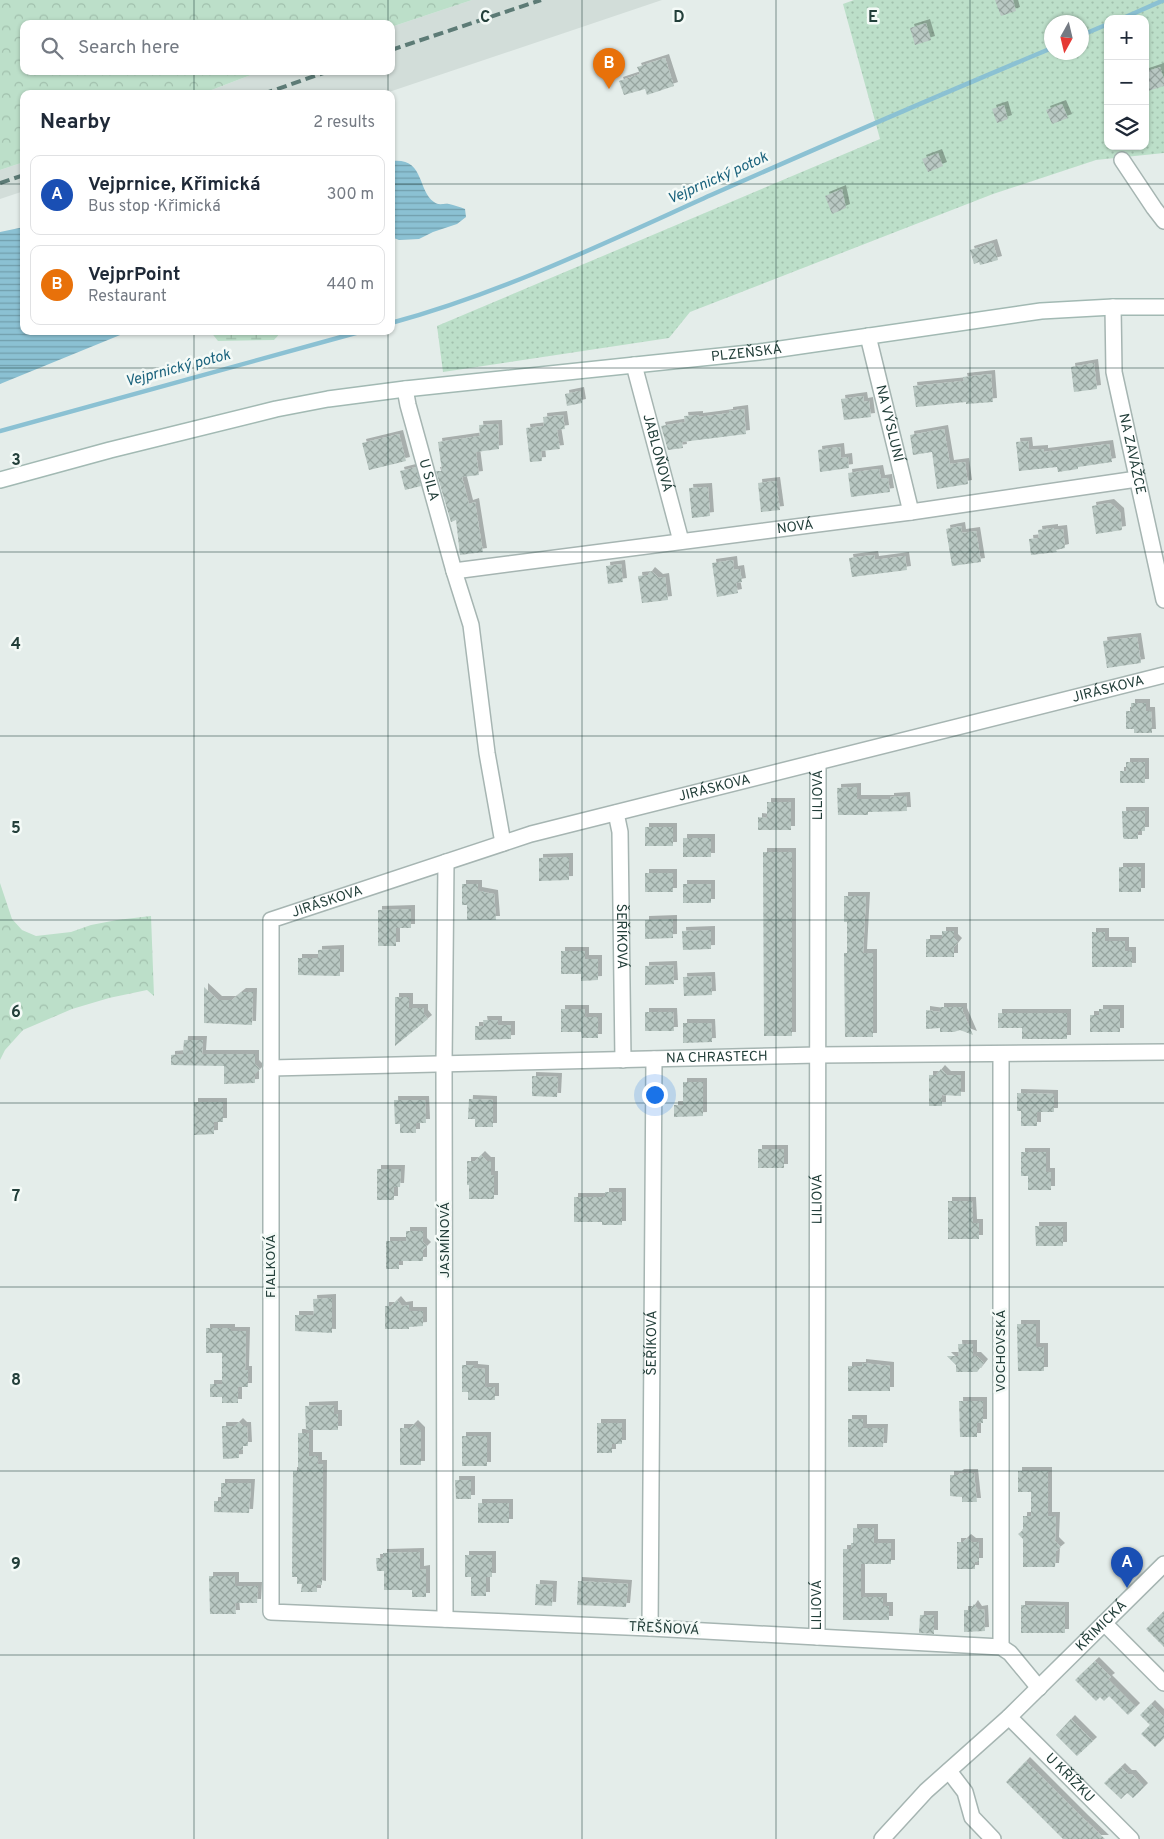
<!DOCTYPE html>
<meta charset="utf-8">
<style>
:root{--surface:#fff;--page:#f2f2f3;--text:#1f2937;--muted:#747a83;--line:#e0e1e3;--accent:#2563eb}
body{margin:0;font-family:Overpass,sans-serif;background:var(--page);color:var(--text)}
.controls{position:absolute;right:15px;top:15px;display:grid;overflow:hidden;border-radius:10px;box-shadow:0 1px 4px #0004}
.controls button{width:45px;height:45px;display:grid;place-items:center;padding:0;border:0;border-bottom:1px solid var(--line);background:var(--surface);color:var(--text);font:25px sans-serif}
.compass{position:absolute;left:1044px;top:15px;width:45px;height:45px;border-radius:50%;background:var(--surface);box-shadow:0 1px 4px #0004;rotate:188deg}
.you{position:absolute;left:654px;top:1094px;width:18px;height:18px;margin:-12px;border:4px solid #fff;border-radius:50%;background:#1a73e8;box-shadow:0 0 0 8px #1a73e833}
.badge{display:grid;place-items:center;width:32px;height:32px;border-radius:50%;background:var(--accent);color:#fff;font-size:16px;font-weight:700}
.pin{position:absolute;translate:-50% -41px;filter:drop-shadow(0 1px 2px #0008)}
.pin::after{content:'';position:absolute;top:26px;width:18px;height:15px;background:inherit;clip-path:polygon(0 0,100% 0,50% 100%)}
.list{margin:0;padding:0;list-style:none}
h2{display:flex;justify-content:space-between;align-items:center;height:65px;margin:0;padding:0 20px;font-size:21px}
h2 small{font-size:16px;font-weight:400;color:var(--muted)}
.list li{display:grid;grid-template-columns:32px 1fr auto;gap:15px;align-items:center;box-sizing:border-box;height:80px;margin:0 10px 10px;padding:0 10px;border:1px solid var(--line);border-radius:10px}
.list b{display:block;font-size:19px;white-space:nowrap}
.list p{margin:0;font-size:16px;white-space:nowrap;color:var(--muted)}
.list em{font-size:16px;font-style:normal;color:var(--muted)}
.icon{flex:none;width:28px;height:28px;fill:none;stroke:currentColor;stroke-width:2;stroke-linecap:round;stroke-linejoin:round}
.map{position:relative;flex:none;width:1164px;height:1839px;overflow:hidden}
.search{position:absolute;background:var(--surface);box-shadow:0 1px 4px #0004;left:20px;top:20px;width:375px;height:55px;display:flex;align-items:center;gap:12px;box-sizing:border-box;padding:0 18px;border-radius:10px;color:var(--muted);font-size:19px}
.panel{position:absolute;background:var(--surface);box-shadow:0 1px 4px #0004;left:20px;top:90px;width:375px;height:245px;border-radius:10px}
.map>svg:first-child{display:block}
</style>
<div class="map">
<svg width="1164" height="1839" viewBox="0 0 1164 1839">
<defs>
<pattern id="grass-dots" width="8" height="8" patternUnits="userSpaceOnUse" patternTransform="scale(1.25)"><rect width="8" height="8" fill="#bcdfc9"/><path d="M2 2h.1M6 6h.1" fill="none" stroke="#a1c0ad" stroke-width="1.8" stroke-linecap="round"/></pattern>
<pattern id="forest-crowns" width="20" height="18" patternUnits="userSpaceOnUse" patternTransform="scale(1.25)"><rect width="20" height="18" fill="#bcdfc9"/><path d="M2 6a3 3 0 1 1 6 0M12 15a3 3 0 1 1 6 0" fill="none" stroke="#a1c0ad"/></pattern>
<pattern id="wetland-marsh" width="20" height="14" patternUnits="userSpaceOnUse" patternTransform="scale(1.25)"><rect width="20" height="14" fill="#bcdfc9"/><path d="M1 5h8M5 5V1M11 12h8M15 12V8" fill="none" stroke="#a1c0ad"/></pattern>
<pattern id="water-rules" width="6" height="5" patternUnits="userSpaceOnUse" patternTransform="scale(1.25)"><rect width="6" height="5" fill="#8bc1d3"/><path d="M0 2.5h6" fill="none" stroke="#719eac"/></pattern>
<pattern id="building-cross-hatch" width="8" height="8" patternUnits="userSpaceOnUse" patternTransform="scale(1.25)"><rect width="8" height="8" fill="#b9c8c3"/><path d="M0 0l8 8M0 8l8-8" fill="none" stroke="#96a49f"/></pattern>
<filter id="shadow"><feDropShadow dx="4" dy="-4" stdDeviation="0" flood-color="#0004"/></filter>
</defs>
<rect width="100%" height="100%" fill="#e4edea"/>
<g fill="#d2ddd9">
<path d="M472,0H662L383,94H201L261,71H391V27Z"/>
<path d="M24,162V191L0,199V170Z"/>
</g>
<path fill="url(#grass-dots)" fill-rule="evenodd" d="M854,0H1164V153L1096,160L993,194L690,312L669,338L443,372L437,326L880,139L843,4ZM1108,19H1145V146H1108ZM1052,22H1082V52H1052Z"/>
<g fill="url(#forest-crowns)">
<path d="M0,0H472L391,27V24H24V71H261L201,94H24V162L0,170Z"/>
<path d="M0,883L12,919L22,930L36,936L71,932L91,925L117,920L151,916L154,996L147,990L109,998L72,1009L23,1030L5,1050L0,1060Z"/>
</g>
<path fill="url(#wetland-marsh)" d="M210,331H282L274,340L218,341Z"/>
<g fill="url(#water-rules)">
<path d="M391,161C425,157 417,190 434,202C439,206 443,203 449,204C454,205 460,207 465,209L466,217L457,224L433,232L419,239L399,240L391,237Z"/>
<path d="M24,227V331H130L0,384V232Z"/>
</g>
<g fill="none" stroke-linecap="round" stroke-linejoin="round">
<g stroke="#8bc1d3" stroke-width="4.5">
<path d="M1121,19L1164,0"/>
<path d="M1082,35L1108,24"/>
<path d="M391,323C502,293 607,242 711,195C824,145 937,96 1052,48"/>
<path d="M0,431L363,331"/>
</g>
</g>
<g fill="url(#building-cross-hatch)" filter="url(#shadow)">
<path d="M995,0H1013L1016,11L1001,16Z"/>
<path d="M926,23L931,40L915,45L910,28Z"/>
<path d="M665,58L674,86L647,95L645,89L624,95L619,81L640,74L637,67Z"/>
<path d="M1160,67L1164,79V86L1148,91L1145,82V72Z"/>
<path d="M1062,104L1068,118L1052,124L1046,110Z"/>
<path d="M1004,105L1008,119L997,123L992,109Z"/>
<path d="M938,153L943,166L928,172L922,159Z"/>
<path d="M842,189L846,208L832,214L825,196Z"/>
<path d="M993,243L998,260L980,265L979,262L974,264L970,250Z"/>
<path d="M1094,363L1097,389L1074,392L1071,367Z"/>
<path d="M991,374L993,402L966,404V402L916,407L913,386L964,381L963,377Z"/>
<path d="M580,391L582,403L567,406L565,394Z"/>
<path d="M863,396L864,402L869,401L871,417L844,420L841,399Z"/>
<path d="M744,409L746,434L682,442L683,448L668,450L661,426L685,422L684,416L699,415V417L715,415L729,413V411Z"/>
<path d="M563,415L565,429L557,430L560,449L541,451L542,461L530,462L526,428L544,426L543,417Z"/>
<path d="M498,424L499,449L476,452L479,475L462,477L469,504L475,502L483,552L460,555L456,520L451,522L436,471H442L438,442L480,436L479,425Z"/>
<path d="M944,429L950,464L965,462L968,484L937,489L932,452L913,455L910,435Z"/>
<path d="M399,434L406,461L369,470L362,443Z"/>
<path d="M1028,441L1029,450L1044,449V452L1109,444L1112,462L1078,467V469L1058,472L1057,467L1019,471L1016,442Z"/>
<path d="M840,447L841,458L848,457L849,468L820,472L818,450Z"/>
<path d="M416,467L421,486L405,490L400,471Z"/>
<path d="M879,469L881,479L888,478L890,492L851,497L848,473Z"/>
<path d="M776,481L780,510L761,512L758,483Z"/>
<path d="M708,487L710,516L692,518L689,488Z"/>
<path d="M1110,503L1120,512L1122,530L1096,534L1092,506Z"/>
<path d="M961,526L962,533L976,531L981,562L952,566L946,529Z"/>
<path d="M1054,528V530L1063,529L1065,548L1056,550L1057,552L1031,555L1029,539L1039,538L1038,530Z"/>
<path d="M874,555L875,560L905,556L907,570L852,577L849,558Z"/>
<path d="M733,560L734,570L740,569L742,582L736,583L738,593L717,597L712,563Z"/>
<path d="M621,564L623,582L608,584L606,566Z"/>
<path d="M651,571L659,578L665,577L668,600L642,603L638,576L648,575Z"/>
<path d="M1137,637L1141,663L1107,668L1103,641Z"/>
<path d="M1131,703H1146V711H1151L1152,733H1134V729H1126V711H1131Z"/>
<path d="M1126,762H1145V783H1120V771H1126Z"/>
<path d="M857,787V799H890V797L906,796L907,811L868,812V815H838L837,788Z"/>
<path d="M767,802H791V830H758V817L767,818Z"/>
<path d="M1122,811H1145V831H1138V839H1124L1123,837Z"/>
<rect x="645" y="827" width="28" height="19"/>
<rect x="683" y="838" width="28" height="19"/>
<path d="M763,852H792V1036H764Z"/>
<path d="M569,857V880L539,881V858Z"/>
<rect x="1119" y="867" width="22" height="25"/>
<rect x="645" y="873" width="28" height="19"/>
<path d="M462,884H478V891L494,894L496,920H467V905H462Z"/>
<rect x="683" y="884" width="28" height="19"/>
<path d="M844,896H866L863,953H873V1037H845L844,953H847V922H844Z"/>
<path d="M411,909V928H396V946H378V910Z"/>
<path d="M673,919V938L645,939V920Z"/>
<path d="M711,930V949L683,950L682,931Z"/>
<path d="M942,931H954V938L958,942L954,947V957H926V939H942Z"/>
<path d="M1092,932H1105V941H1125V951H1132V967H1092Z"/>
<path d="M340,949V976L298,975V958H318V950Z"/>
<path d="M561,951H585V959H598V980L581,981V974H561Z"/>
<path d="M673,965L674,984L645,985V966Z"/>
<path d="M711,976L712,995L684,996L683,977Z"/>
<path d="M204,987L218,1000H232L242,992H253L252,1025L204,1023Z"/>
<path d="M395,997H409V1008H424V1014L428,1019L395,1046Z"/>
<path d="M940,1007H963V1012L973,1035L960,1030L954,1032H940V1028L926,1029V1010L940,1012Z"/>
<path d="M561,1009H585V1017H598V1038H582L581,1032H561Z"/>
<path d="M1099,1009H1120V1032H1090V1015H1099Z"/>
<path d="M645,1012H673L674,1031H645Z"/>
<path d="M998,1013H1067V1039H1022V1028H998Z"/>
<path d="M483,1020H498V1025H511V1039L475,1040V1026H484Z"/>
<path d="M683,1023H711L712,1042L683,1043Z"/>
<path d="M184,1040H203L202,1054H255V1064L260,1069L255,1074V1083L224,1084V1066L171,1065V1055L183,1054Z"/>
<path d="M941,1069L947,1075H961V1096L942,1095V1106H929V1075H936Z"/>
<path d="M532,1076L558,1077L557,1097L532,1096Z"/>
<path d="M683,1082H703V1116L674,1117V1105H683Z"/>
<path d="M1017,1093L1054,1094V1112H1037V1126H1021V1111H1017Z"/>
<path d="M469,1099L493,1100V1127H475V1119H468Z"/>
<path d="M394,1100H425L426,1123H416V1133H400V1124H395Z"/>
<path d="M194,1102H223V1122H214V1134L194,1135Z"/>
<rect x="758" y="1149" width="26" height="19"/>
<path d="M1021,1152H1046V1172H1051V1190H1028V1176H1021Z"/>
<path d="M481,1155L487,1161H491V1175H494V1199H469V1185H467V1161H475Z"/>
<path d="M377,1169H401L400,1187H394V1200H377Z"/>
<path d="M605,1192H622V1225H602V1222H574V1197H605Z"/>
<path d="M948,1201H972L973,1223H979V1239H948Z"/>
<path d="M1035,1226H1063V1246H1036Z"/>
<path d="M406,1231H423V1242L427,1246L423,1250V1261H399V1269H386V1241H406Z"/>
<path d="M332,1298V1333L295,1331V1315H314L313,1299Z"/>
<path d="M397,1300L402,1306L409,1305V1311H423V1326L409,1327V1329H385V1306H391Z"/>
<path d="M1017,1324H1036V1347H1044V1371H1018Z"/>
<path d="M206,1328H231V1331H246L245,1370H248V1387H238V1403H222V1397H210V1384H222V1353H206Z"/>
<path d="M958,1344H973V1356H977L984,1363L977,1372H956V1365L947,1356H959Z"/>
<path d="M862,1363L890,1366V1391H848V1366H862Z"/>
<path d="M462,1365H474V1368L485,1369V1387H495V1400H468V1392H462Z"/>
<path d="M959,1401H983V1423H977V1437H960Z"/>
<path d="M334,1405V1414H338V1430H306L305,1406Z"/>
<path d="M848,1419H863V1428H884L883,1447H848Z"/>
<path d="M239,1422L243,1426H247L248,1446H243V1450H239V1458L223,1459L222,1426H235Z"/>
<path d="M597,1423H622V1444H612V1453H597Z"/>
<path d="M414,1424L421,1431V1465H400V1428H410Z"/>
<path d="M298,1433H309V1456H318V1464H323L322,1585L317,1584V1592H301L302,1584H297V1577H292L293,1471H298Z"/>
<rect x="462" y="1436" width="25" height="30"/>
<path d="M1018,1471H1048V1516H1056L1055,1541L1061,1547L1056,1551L1055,1567H1023V1539L1018,1534L1023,1530V1516H1031V1492H1018Z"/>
<path d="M960,1473H974L977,1502H962V1497L950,1496V1475H958Z"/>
<path d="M455,1480H471V1499H456Z"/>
<path d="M221,1483H251L249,1513L214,1512V1501H221Z"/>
<rect x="478" y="1503" width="31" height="20"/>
<path d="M853,1528H874V1543H891V1564H861V1597H883V1606H889V1620H843V1549H851V1543H853Z"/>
<path d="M967,1538L972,1542H979V1562H975V1569H957V1542H963Z"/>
<path d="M420,1552V1570L426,1569V1597H412V1590H384V1571H377L376,1558H383V1553Z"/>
<path d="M465,1555H492V1577H486V1596H471V1577H465Z"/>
<path d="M209,1576H235V1586H258L257,1603H235L236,1614H210Z"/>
<path d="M578,1581L628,1584L626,1607L577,1605Z"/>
<path d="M536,1584L553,1585L552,1606L535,1605Z"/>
<path d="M974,1604L978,1610L984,1609L985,1631L964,1632V1610H970Z"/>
<path d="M1021,1605L1065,1606V1633H1021Z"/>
<path d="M1164,1611V1647L1146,1629Z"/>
<path d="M920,1615H934V1634L919,1633Z"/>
<path d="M1095,1661L1111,1677L1108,1679L1136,1707L1128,1715L1109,1696L1104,1701L1100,1697L1096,1701L1075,1680Z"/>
<path d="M1151,1704L1164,1717V1738L1155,1747L1141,1734L1150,1725L1140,1715Z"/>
<path d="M1071,1719L1093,1741L1077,1756L1056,1735Z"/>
<path d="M1026,1761L1084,1819L1105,1839H1063L1006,1782Z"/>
<path d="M1121,1767L1128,1774H1132L1144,1787L1133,1798L1127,1793L1121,1799L1104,1783Z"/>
</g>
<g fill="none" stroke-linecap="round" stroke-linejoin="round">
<g stroke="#a6b5b2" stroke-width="18">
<g id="minor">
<path d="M1122,160L1154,208L1164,221"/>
<path id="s1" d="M1113,307L1114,372L1164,600"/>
<path id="s2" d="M868,336L911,512"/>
<path id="s3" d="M634,365L681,541"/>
<path id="s4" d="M405,389L408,405L454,571L471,625L487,753L503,843"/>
<path id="s5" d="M454,571L911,512L1137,479"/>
<path id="s6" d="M616,813L620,832L623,1060"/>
<path id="s7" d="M271,1068L818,1055L1164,1052"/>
<path d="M445,1619L444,1064L446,862"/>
<path d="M1104,1623L1164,1683"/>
<path id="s8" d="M650,1628L654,1059"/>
<path id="s9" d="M817,1637L818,762"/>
<path d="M1001,1647V1054"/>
<path id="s10" d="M1039,1688L1010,1653L1001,1647L650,1628L271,1612V920L531,834L1164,675"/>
<path id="s11" d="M1009,1717L1131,1839"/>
<path d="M949,1771L965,1792L972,1817L993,1839"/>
</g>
</g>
<g stroke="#a6b5b2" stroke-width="18">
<g id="tertiary">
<path id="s12" d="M882,1839L926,1791L1009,1717L1164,1564"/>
</g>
</g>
<g stroke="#a2b9b3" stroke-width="18">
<g id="secondary">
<path id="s13" d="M0,480L110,450L276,409L328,399L405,389L759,352L1041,311L1113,307H1164"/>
</g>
</g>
<use href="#minor" stroke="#fff" stroke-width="15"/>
<use href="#tertiary" stroke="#fff" stroke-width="15"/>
<use href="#secondary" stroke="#fff" stroke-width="15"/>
<g stroke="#5d7b76" stroke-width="4" stroke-dasharray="10 5" stroke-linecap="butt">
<path d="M391,50L541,0"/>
<path d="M263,94L329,71"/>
<path d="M0,183L24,175"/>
</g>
</g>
<path fill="none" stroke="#233f3a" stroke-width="1" stroke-opacity="0.55" d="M194,0V24M388,0V24M582,0V1839M776,0V1839M970,0V1839M194,71V94M388,71V94M0,184H24M391,184H1164M194,331V1839M388,331V1839M0,368H1164M0,552H1164M0,736H1164M0,920H1164M0,1103H1164M0,1287H1164M0,1471H1164M0,1655H1164"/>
<g text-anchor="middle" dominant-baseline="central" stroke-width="5" stroke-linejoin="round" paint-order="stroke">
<g font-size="14" fill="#233f3a" stroke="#f4faf7">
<text stroke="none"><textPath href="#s13" startOffset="759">PLZEŇSKÁ</textPath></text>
<text stroke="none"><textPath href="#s2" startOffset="90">NA VÝSLUNÍ</textPath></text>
<text stroke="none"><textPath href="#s3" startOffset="91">JABLOŇOVÁ</textPath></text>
<text stroke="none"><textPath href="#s1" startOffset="149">NA ZAVÁŽCE</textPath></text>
<text stroke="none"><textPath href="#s4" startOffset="94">U SILA</textPath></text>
<text stroke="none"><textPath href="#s5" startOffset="344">NOVÁ</textPath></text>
<text stroke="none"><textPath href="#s10" startOffset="2348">JIRÁSKOVA</textPath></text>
<text stroke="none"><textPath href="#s10" startOffset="1942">JIRÁSKOVA</textPath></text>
<text stroke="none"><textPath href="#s9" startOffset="842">LILIOVÁ</textPath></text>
<text stroke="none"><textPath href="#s10" startOffset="1538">JIRÁSKOVA</textPath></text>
<text stroke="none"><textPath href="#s6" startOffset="124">ŠEŘÍKOVÁ</textPath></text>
<text stroke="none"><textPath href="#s7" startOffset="446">NA CHRASTECH</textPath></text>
<text stroke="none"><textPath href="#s9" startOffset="438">LILIOVÁ</textPath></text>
<text transform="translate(445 1240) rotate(-90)">JASMÍNOVÁ</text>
<text transform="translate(271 1266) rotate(-90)">FIALKOVÁ</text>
<text stroke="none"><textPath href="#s8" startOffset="285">ŠEŘÍKOVÁ</textPath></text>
<text transform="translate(1001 1351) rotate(-90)">VOCHOVSKÁ</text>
<text stroke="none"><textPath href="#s9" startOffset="32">LILIOVÁ</textPath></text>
<text stroke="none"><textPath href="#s12" startOffset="306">KŘIMICKÁ</textPath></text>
<text transform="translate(664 1629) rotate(3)">TŘEŠŇOVÁ</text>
<text stroke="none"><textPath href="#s11" startOffset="86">U KŘÍŽKU</textPath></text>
</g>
<g font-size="15" font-style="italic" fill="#1b637d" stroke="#f4faf7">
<text transform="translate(718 179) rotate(-24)">Vejprnický potok</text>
<text transform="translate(178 369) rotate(-15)">Vejprnický potok</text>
</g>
</g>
<g font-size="16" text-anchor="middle" font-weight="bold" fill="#233f3a" stroke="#f4faf7" stroke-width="5" stroke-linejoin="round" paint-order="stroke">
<text x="485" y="22">C</text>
<text x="679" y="22">D</text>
<text x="873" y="22">E</text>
<text x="16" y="465">3</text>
<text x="16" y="649">4</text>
<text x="16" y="833">5</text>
<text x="16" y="1017">6</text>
<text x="16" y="1201">7</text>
<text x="16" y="1385">8</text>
<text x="16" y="1569">9</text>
</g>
</svg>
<div class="controls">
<button>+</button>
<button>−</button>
<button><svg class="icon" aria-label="layers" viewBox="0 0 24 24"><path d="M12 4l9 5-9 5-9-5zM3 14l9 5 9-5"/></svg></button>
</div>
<svg class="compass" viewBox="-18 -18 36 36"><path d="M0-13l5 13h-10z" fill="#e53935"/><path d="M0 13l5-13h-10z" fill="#747a83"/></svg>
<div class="you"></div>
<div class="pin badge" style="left:1127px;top:1588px;background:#1a4fb4">A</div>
<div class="pin badge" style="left:609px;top:89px;background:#e8710a">B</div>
<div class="search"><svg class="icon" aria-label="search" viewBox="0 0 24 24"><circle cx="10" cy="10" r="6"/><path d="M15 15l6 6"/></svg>Search here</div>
<section class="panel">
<h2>Nearby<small>2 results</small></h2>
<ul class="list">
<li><span class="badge" style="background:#1a4fb4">A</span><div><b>Vejprnice, Křimická</b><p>Bus stop · Křimická</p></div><em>300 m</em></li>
<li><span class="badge" style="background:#e8710a">B</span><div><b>VejprPoint</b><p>Restaurant</p></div><em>440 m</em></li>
</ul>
</section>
</div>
